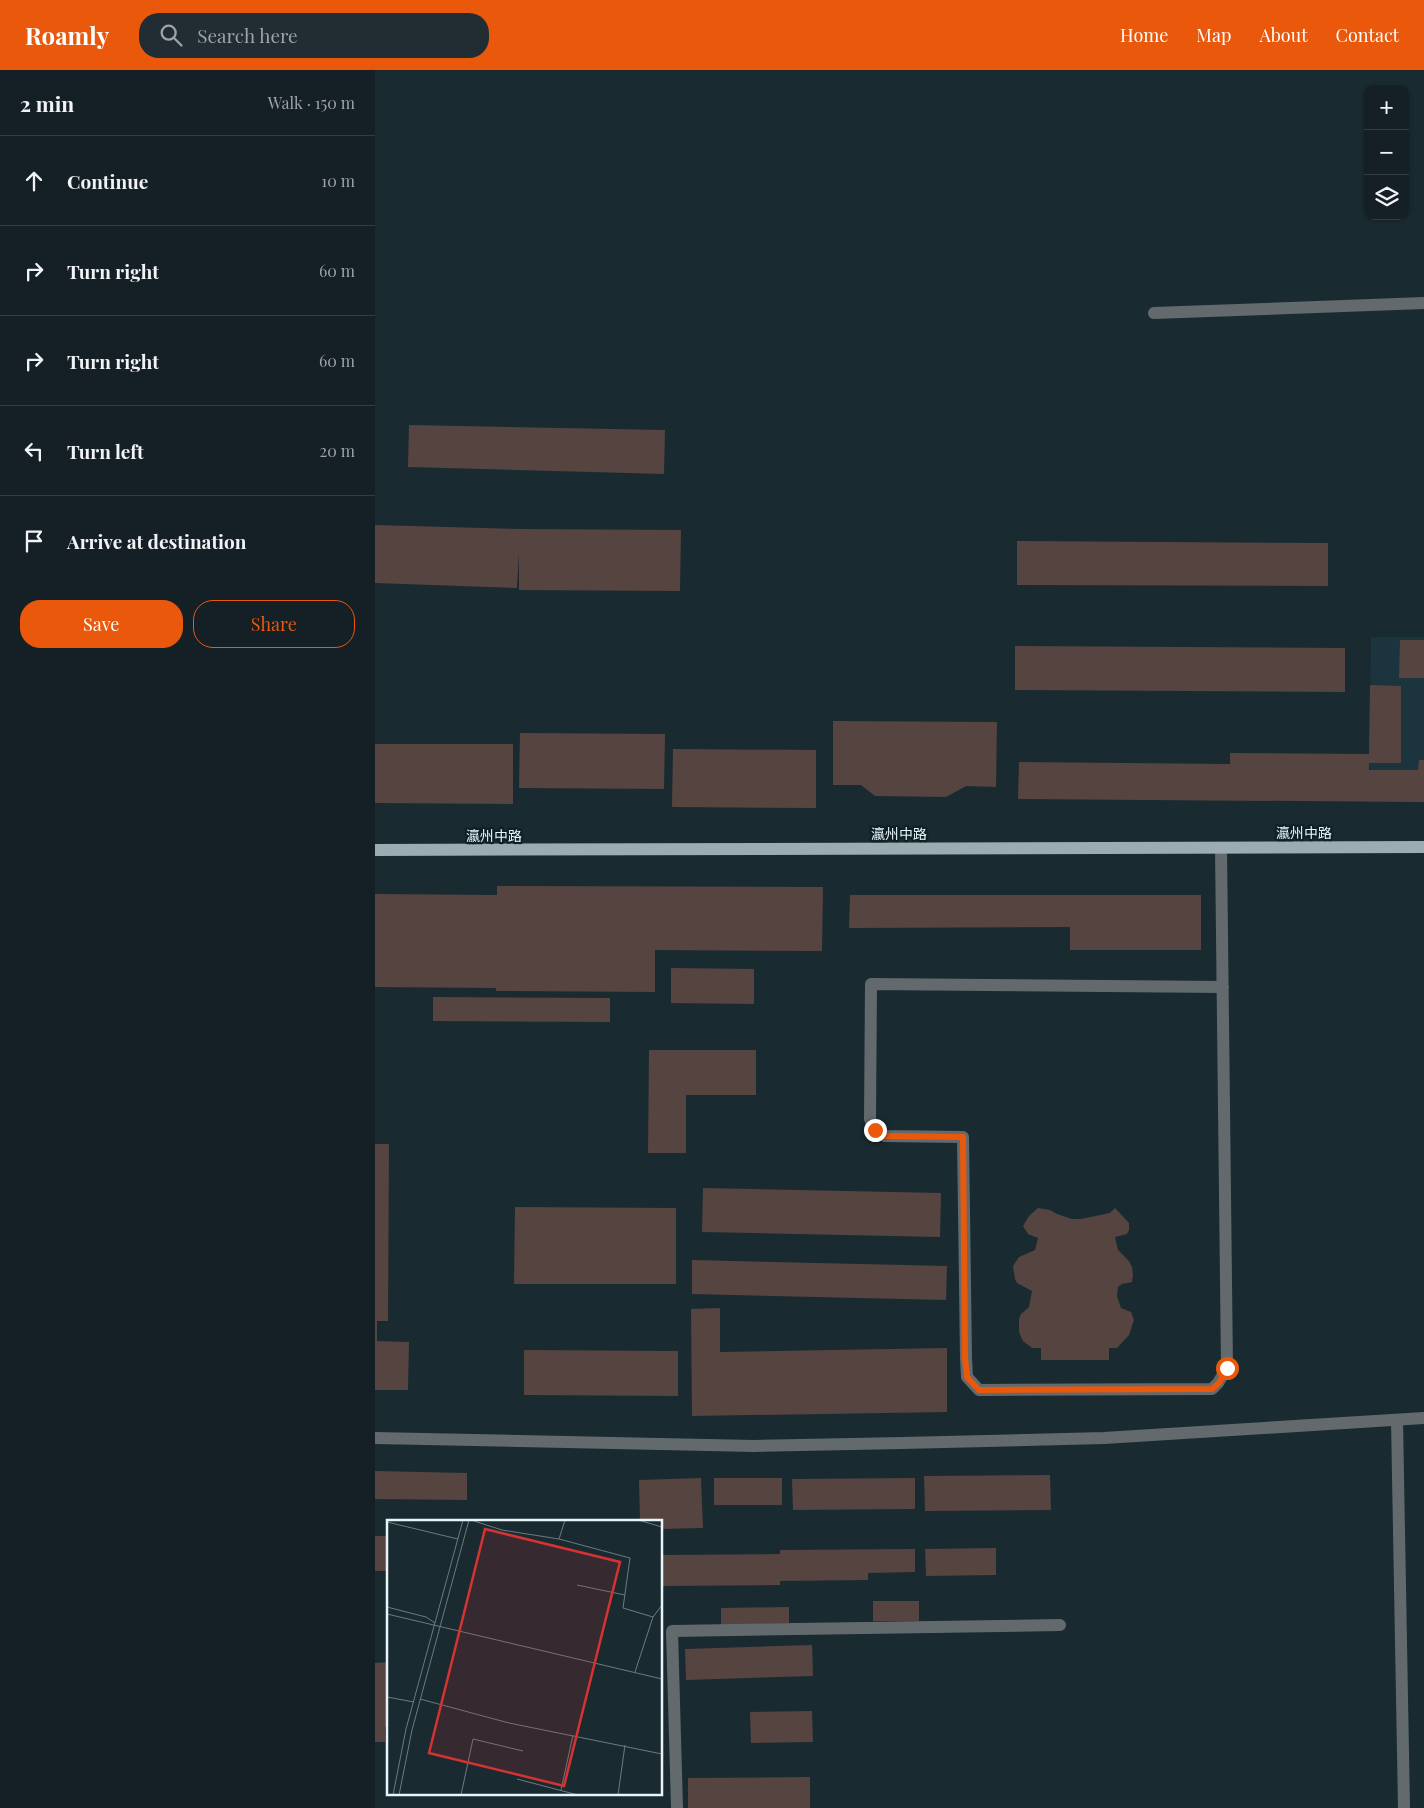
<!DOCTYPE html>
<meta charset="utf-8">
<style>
:root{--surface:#142025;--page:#212d32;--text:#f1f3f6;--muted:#9da3a7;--line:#333e42;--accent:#ea580c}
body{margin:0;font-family:"Playfair Display","Noto Sans SC",serif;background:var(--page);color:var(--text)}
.controls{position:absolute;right:15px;top:15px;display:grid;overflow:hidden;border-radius:10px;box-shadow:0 1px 4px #0004}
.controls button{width:45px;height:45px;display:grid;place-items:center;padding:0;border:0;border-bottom:1px solid var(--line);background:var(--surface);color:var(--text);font:25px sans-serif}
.stop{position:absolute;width:15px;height:15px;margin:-11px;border:4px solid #ea580c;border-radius:50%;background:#fff}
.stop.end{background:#ea580c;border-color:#fff;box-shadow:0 1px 5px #0008}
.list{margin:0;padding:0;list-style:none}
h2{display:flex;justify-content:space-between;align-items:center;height:65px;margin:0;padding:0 20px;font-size:21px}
h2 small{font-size:16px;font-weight:400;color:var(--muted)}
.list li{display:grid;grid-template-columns:32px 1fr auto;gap:15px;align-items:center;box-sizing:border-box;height:90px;padding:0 20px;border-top:1px solid var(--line)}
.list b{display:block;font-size:19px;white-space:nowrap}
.list em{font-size:16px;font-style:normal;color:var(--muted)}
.actions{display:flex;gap:10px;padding:15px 20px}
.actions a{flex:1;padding:11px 0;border:1px solid var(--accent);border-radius:20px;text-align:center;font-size:18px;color:var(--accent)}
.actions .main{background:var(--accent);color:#fff}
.icon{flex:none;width:28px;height:28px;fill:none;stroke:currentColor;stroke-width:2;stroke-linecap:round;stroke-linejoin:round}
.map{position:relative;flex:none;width:1049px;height:1738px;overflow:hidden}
header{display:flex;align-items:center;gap:30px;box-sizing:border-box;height:70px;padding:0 25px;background:var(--accent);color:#fff}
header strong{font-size:24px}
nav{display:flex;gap:28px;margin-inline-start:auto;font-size:18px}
.search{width:350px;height:45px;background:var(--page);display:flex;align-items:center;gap:12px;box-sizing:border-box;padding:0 18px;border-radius:20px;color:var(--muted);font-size:19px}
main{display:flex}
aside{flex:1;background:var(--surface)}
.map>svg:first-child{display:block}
</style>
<header>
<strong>Roamly</strong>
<div class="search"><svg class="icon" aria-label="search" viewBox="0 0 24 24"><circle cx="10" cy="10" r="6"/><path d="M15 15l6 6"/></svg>Search here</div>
<nav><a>Home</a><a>Map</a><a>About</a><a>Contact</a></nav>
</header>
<main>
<aside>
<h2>2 min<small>Walk · 150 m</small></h2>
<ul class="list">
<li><svg class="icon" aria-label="ahead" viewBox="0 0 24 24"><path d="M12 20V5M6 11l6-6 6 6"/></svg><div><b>Continue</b></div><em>10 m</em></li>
<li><svg class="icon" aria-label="right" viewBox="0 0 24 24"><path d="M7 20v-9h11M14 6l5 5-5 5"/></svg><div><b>Turn right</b></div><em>60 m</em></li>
<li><svg class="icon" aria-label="right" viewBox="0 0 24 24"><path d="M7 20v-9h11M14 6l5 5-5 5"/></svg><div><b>Turn right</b></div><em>60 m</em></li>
<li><svg class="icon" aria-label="left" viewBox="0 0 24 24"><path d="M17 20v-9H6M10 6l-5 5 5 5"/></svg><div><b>Turn left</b></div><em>20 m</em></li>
<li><svg class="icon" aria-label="arrive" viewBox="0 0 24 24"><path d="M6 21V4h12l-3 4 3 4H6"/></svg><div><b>Arrive at destination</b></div></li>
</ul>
<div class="actions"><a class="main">Save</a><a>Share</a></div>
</aside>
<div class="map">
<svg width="1049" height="1738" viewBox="0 0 1049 1738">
<rect width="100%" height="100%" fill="#1a2a31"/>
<path fill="#1b343d" d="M996,567H1049V732H994Z"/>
<g fill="#564441">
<path d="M34,355L290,360L289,404L33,397Z"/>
<path d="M0,455L144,459L306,460L305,521L144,520V483L142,518L0,513Z"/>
<path d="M642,471L953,473V516L642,515Z"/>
<path d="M1025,570H1049V608H1024Z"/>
<path d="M640,576L970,578V622L640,620Z"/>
<path d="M995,615L1026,616V693H994V700H1043L1044,690H1049V732L643,729L644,692L855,694V683L994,684Z"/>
<path d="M458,651L622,652L621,717L591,716L571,727L500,726L486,715H458Z"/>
<path d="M145,663L290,664L289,719L144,718Z"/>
<path d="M0,674H138V734L0,733Z"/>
<path d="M298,679L441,680V738L297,737Z"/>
<path d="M122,816L448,817L447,881L280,880V922L121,921V918L0,917V824L122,825Z"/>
<path d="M475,825H826V880H695V857L474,858Z"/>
<path d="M296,898L379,899V934L296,933Z"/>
<path d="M58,927L235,928V952L58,951Z"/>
<path d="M274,980H381V1025H311V1083H273Z"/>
<path d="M0,1074H14L13,1251H2V1271L34,1272L33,1320H0Z"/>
<path d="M328,1118L566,1123L565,1167L327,1162Z"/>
<path d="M140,1137L301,1138V1214H139Z"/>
<path d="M663,1138L675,1140L682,1144L697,1149H706L735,1143L740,1138L754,1153V1160L752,1164L740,1167L743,1180L754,1191L757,1197L758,1205L757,1212L747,1214L743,1217L742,1226L746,1238L756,1242L759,1250L754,1265L742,1278H734V1290H666V1278H657L648,1271L646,1267L644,1262V1249L646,1244L654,1237L657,1221L642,1213L640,1209L638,1196L644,1187L660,1180L663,1168L653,1164L648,1156L654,1146Z"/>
<path d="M317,1190L572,1196L571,1230L317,1224Z"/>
<path d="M345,1238V1282L572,1278V1342L317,1346L316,1239Z"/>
<path d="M149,1280L303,1281V1326L149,1325Z"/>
<path d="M0,1401L92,1403V1430L0,1429Z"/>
<path d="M675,1405L676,1440L550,1441L549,1406Z"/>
<path d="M326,1408L328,1458L286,1459V1452H265L264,1410Z"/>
<rect x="339" y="1408" width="68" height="27"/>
<path d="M540,1408V1439L418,1440L417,1409Z"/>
<rect x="0" y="1466" width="14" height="35"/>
<path d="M621,1478V1505L551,1506L550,1479Z"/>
<path d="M540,1479V1502L493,1503V1510L405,1511V1515L286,1516V1485L405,1484V1480Z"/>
<rect x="498" y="1531" width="46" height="20"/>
<path d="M414,1537V1553L346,1555V1538Z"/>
<path d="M437,1575L438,1606L311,1610L310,1579Z"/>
<path d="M14,1592V1657H10V1672H0V1593Z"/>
<path d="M437,1641L438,1672L376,1673L375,1642Z"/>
<path d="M435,1707V1738H313V1708Z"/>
</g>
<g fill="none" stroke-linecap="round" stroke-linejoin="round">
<g stroke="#626a6d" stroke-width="12">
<path d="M779,243L1049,233"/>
<path d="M846,778L852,1298L843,1313L837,1319L604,1320L592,1307L591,1288L588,1067L510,1066L500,1060L495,1049L496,914L848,917"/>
<path d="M1022,1350L1029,1738"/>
<path d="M0,1368L379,1376L527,1373L729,1368L1049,1348"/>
<path d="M302,1738L297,1561L685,1555"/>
</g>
<path stroke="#9bacb3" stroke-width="12" d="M0,780L1049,777"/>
</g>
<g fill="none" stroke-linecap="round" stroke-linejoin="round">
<path stroke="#ea580c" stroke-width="6" d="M500,1060L510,1066L588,1067L590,1288L592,1307L604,1320L837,1319L844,1313L852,1298"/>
</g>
<g text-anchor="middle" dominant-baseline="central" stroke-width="4.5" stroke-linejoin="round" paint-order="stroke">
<g font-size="14" fill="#eaf5f9" stroke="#102027">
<text x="929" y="762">瀛州中路</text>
<text x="524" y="763">瀛州中路</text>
<text x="119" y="765">瀛州中路</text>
</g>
</g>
<g transform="translate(12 1450)">
<rect width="275" height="275" fill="#1a2a31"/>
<path fill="none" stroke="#6d7b81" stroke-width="1" d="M84,0L115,10L172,19L178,0M251,0L275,7M0,2L71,19M172,19L243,38L236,88L266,97M190,65L238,75M0,87L39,97L48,103M0,94L275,159M248,152L266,97L275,85M0,177L27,182M33,179L122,203L275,234M130,259L191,275M174,270L186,215M6,275L19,209L76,0M12,275L25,210L82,0M74,275L86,219L136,231M231,275L238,225"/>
<path fill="#d73232" fill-opacity="0.15" stroke="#d73232" stroke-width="2.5" d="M98,9L233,42L177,266L42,233Z"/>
<rect width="275" height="275" fill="none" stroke="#eaf5f9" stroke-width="2.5"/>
</g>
</svg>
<div class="controls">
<button>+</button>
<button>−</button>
<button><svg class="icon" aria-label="layers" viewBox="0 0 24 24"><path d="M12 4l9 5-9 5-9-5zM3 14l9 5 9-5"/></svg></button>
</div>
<div class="stop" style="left:852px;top:1298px"></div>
<div class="stop end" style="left:500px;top:1060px"></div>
</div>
</main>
